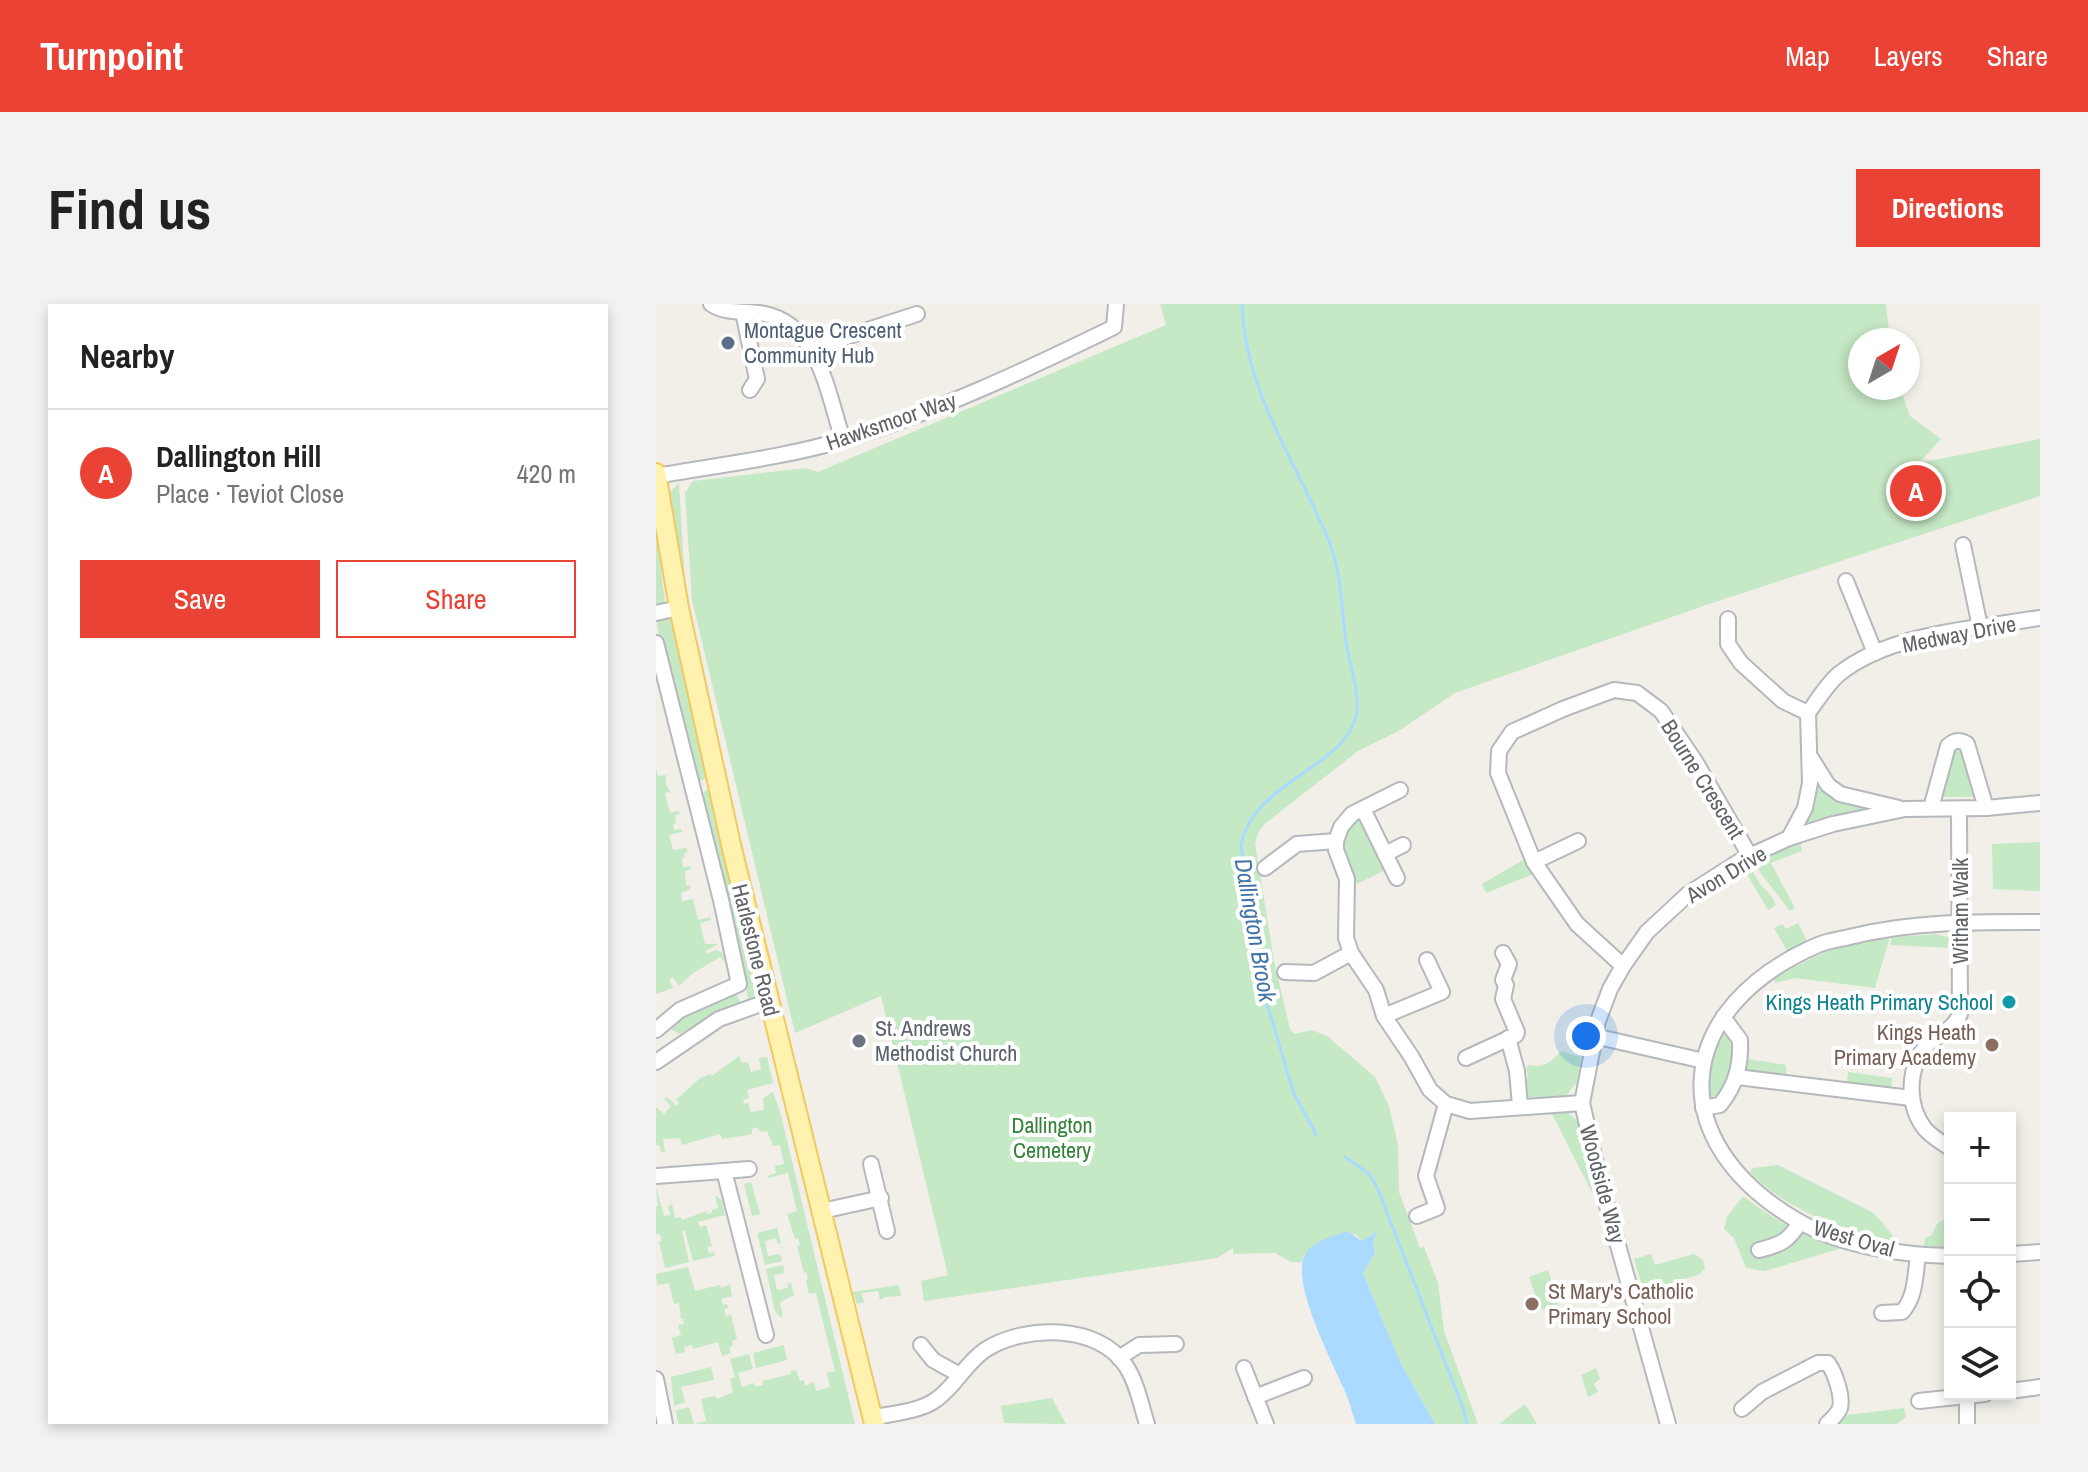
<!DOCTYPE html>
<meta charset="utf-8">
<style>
:root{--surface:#fff;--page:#f2f2f2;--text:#222;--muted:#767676;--line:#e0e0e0;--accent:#ea4335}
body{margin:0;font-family:"Archivo Narrow",sans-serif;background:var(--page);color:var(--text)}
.controls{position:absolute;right:24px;bottom:24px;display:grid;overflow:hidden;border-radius:0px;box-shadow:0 4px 12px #0003}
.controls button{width:72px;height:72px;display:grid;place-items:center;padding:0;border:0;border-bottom:2px solid var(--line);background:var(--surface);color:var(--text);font:40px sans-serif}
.compass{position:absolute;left:1192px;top:24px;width:72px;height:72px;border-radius:50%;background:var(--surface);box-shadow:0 4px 12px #0003;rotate:39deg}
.you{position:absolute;left:930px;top:732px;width:28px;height:28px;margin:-20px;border:6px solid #fff;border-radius:50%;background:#1a73e8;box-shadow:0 0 0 12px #1a73e833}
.badge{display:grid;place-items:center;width:52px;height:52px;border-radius:50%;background:var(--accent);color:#fff;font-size:26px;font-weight:700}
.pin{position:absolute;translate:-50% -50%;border:4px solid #fff;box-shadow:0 2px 8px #0006}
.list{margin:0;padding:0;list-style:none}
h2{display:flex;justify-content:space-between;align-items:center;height:104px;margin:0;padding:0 32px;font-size:34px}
h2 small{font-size:26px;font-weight:400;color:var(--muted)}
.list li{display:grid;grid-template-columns:52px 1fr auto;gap:24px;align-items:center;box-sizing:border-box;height:128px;padding:0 32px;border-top:2px solid var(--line)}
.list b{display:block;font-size:30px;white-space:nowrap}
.list p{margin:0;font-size:26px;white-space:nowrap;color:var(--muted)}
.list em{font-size:26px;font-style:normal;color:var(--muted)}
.actions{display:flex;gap:16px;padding:24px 32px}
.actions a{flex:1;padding:18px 0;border:2px solid var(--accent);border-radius:0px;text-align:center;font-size:28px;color:var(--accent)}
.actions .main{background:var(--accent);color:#fff}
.icon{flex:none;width:44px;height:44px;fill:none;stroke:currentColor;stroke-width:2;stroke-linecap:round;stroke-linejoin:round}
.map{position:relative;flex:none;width:1384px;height:1120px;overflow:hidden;border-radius:0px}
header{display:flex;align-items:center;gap:48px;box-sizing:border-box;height:112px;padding:0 40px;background:var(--accent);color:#fff}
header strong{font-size:38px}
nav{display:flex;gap:44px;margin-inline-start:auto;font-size:28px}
.intro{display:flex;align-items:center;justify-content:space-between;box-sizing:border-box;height:192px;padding:0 48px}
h1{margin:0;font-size:56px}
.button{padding:20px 36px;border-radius:0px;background:var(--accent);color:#fff;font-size:28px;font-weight:700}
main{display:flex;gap:48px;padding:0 48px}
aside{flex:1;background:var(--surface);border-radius:0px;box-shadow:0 4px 12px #0003}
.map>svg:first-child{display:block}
</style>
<header>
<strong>Turnpoint</strong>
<nav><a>Map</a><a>Layers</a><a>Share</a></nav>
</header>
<div class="intro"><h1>Find us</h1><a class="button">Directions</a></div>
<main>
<aside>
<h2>Nearby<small></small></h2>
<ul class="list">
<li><span class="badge">A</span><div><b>Dallington Hill</b><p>Place · Teviot Close</p></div><em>420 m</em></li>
</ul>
<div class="actions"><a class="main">Save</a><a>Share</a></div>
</aside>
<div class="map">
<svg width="1384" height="1120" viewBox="0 0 1384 1120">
<rect width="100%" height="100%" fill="#f1efe8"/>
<g fill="#c5e8c5">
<path d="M504,0H1230L1234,36H1204V84H1244L1254,112L1285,135L1263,159L1384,135V192L1053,300L799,389L741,428L702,447L610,519L603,527L599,539L618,657L634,725L638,730L656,726L671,732L719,773L733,802L742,841L743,888L764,944L768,943L782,979L788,1027L822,1120H779L744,1058L707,969L719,949L717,938L721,929L706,937L699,930L648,951L646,958H635L619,949L577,950V944L561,954L268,997L265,977L292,971L225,692L139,729L36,296L29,189L37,177L150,164L162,168L510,21Z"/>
<path d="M23,179L29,281L28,282L14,194V188Z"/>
<path d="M0,227L9,298L0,302Z"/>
<path d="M9,314L14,316L17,322L51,471L46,477L41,475L3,334L1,318Z"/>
<path d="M1307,441L1323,493H1283L1295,444Z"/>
<path d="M0,463L2,472L10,471V480L14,488L9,489L14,509L22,507L24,510L19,511L20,519L17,520L18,526L25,525L26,528L13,531L17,546L30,544L32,548L28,549L29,554L26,555L27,563L35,562V565L29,567L30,582L34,581V585L25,589L26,597L37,595L42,616L54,613L55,616L44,619L49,640H63L49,647L51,650L59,646L66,648L70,659L64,653L36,670L23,682L17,673L13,676L17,684L0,690Z"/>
<path d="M1160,475L1224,504L1147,525L1145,519Z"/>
<path d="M50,486L56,488L101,676V689L93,698L46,501L45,493Z"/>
<path d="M701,512L709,516L708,523L729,566L701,580L686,545L691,520Z"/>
<path d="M1144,538L1146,547L1115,559L1139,604L1134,607L1097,559L1118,548Z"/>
<path d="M1384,538V587L1337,585L1336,540Z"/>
<path d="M872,553L880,569L830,589L826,580Z"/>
<path d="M1093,561L1104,580L1116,593L1120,601L1112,606L1087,563Z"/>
<path d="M1142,619L1151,637L1131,647L1118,624L1126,620L1130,625Z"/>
<path d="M1280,630L1294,634L1296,644L1234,641L1236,634L1241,633Z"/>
<path d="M1230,632L1233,636L1219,684L1139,674L1119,679L1118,675C1151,654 1190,638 1230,632Z"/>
<path d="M80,689L84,698L81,700L24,730L16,726L17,718L42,703Z"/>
<path d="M1070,728L1079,734L1080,757L1064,795H1057L1051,789L1054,754L1065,729Z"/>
<path d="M906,747L925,753L921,778L909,793H872L869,788L872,771L870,764L873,761C888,765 896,757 906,747Z"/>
<path d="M83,752L86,759L92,758L95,768L105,765L103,754L111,753L117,779L91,786L93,794L87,796L88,800L92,799L95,808L108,806L107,794L117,788L124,807L199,1120H22L20,1106L33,1103L38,1120L50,1117L45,1095L59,1092L61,1095L77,1088L74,1075L79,1073L74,1055L93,1050L97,1065L82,1069L86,1083L98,1079L99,1083L107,1081L106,1077L135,1070V1067L140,1066L144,1077L148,1076L149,1082L158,1078L160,1087L174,1083L171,1069L179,1067L160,989L153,990L150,977L152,975L150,968L148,969L141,942L144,941L142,934L139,935L131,910L141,907L132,869L112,874L111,872L120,869L119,862L128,860L124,841L117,842L111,827L104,828L102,823L96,825V830L92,831L66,835L64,830L26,841L24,834L7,835L9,848H5L3,841H0V803L8,810L15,802L8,795L11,793L21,802L23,799L20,796L44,774L54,770L56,772Z"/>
<path d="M1092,755L1130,761V778L1090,771Z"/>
<path d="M1192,768L1236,774L1235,789L1190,785Z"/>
<path d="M910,807L923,818L942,900L895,808Z"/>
<path d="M1122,861L1218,909L1242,938C1185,925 1136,910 1094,868L1097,864Z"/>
<path d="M95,878L104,910L96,912L88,880Z"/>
<path d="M0,883L8,912L14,911L12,902L16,900L19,914L25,913L26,916L51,907V910L56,909V906L62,904L59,891L66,897L69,911L42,918L44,923L50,921L56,942L51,943L53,949L58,948L59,952L37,957L29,927H26L33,958L9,964L3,938L6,937L4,930H0V903L2,902Z"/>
<path d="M1087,892C1119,916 1148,934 1186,944L1109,967L1090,964L1078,934L1068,925L1071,913Z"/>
<path d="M1290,914L1294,915V938L1287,943L1268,942L1269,933L1275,932L1281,920Z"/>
<path d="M121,924L125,939L122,940L120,934L109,937L112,952L124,950L126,957L109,961L101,929Z"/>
<path d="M995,950L999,961L1038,950L1047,956L1049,964L1044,970L988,988L978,955Z"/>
<path d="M127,961L129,969L118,971L121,986L132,984V979H135L138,991L124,998L127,1013H124L119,1007L110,965Z"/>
<path d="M32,963L39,987L64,981L65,984L74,980L76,992L65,995L67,1001L71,1000L72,1004L68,1005L70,1012L75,1011L81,1035L76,1037L77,1042L73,1043L75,1049L66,1052L62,1038L37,1045L36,1041L28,1043L29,1048L20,1050L16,1034L25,1031L22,1021L28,1020L27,1015H25L23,999L18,1000L13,979L1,981L0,970Z"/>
<path d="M892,966L905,1008L894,1013L890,1004L884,1005L873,973Z"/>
<path d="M243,981L245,992L229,993L224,996L222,987L205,989L208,998L201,1000L197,988Z"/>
<path d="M128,1041L131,1056L100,1064L97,1049Z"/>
<path d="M55,1063L58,1076L25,1083L29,1098L18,1102L15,1073Z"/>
<path d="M940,1064L944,1075L938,1080L942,1088L932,1093L925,1071Z"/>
<path d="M396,1094L410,1120L348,1119L345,1102Z"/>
<path d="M869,1100L881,1120H843Z"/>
<path d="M1248,1104L1250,1113L1241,1120H1178L1192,1111Z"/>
</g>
<path fill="#aadaff" d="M691,927L706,937L722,927L717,938L719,949L707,969L744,1058L779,1120H700C696,1108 693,1096 688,1085C676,1058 634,977 649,951C656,937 677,933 691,927Z"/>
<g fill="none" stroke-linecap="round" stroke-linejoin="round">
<g stroke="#aadaff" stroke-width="3">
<path d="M586,0C589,88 640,158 673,237C687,273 685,308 691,345C695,364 702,384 701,404C698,463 594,476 585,543L609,693L637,787L660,831"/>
<path d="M689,853L713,870L721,883L807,1104L811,1120"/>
</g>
<g stroke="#b5b8bc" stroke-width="18">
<g id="minor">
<path d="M55,0C72,11 90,6 109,10C163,21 172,91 187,136"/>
<path d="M87,8L101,75L94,86"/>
<path d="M156,44L261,10"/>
<path d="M0,172C62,161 126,154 187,136C281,108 370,66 458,23L460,0"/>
<path d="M1307,241L1324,323"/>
<path d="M1190,277L1219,349"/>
<path d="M0,309L23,304"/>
<path d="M1072,315V340L1085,359L1127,397L1152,409"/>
<path d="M0,339L65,596L83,680L24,706L0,726"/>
<path d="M1152,409C1161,397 1171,380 1183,370C1234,329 1321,324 1384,314"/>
<path d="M1155,454L1172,481L1184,490L1243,504"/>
<path d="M744,486L696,510L685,523L680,537V546L691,575L690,634L695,649L720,686L728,712L755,752L774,786L790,800L814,807L926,799"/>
<path d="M1275,504L1292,442C1298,436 1303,435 1311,440L1330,504"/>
<path d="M707,505L741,574"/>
<path d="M1133,534L1149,504L1154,479L1152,409"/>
<path d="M729,550L747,541"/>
<path d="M878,558L922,537"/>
<path d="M609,564L641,540L680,537"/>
<path d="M967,662L921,620L878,558L842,469L843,447L856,428L907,405L958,386L981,389L1005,407L1039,457L1094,552"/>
<path d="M629,668L658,669L695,649"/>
<path d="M728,712L786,688L771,656"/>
<path d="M938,732L1048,757"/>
<path d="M852,734L861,767L864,802"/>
<path d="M810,754L860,731L861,728L847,695L850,681L847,676L853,660L847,649"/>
<path d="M0,758L63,715L113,697"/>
<path d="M1081,773L1255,794"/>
<path d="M1047,804L1064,801C1080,781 1085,762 1084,736L1067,713"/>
<path d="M1294,844C1285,838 1276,833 1269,825C1250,801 1251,761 1273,739C1285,729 1298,725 1304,710L1303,505"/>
<path d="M215,860L231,927"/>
<path d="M93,865L68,867L110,1031"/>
<path d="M0,872L68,867"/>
<path d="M166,907L225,894"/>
<path d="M761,912L781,904L770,872L790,800"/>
<path d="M1103,946C1124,941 1133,937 1144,918"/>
<path d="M1354,950L1384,948"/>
<path d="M1294,952C1244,951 1186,942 1142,917C1003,836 1018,703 1162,641C1173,636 1186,635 1198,632C1258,617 1322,618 1384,618"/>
<path d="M1226,1009L1246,1008C1260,993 1259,971 1262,951"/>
<path d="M265,1041L277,1056L304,1071"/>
<path d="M463,1054L483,1041L520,1040"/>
<path d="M588,1064L610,1120"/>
<path d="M0,1075L9,1120"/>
<path d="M1354,1087L1384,1083"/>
<path d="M1311,1090V1120"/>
<path d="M599,1093L648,1074"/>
<path d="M1263,1097L1329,1090"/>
<path d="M1086,1105L1106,1088L1162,1059H1172C1179,1069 1187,1092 1184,1104C1182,1110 1175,1116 1171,1120"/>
<path d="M216,1114C236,1109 264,1108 281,1095C299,1082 310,1059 329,1046C367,1021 442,1019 470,1062C481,1079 485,1101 491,1120"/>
<path d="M1012,1120L944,877L926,799L942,717L954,685L967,662L991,628L1032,590L1087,555L1133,534L1177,520L1249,505L1330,504L1384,499"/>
</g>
</g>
<g stroke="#f2c960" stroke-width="22">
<path id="major" d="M0,169L23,304L76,545L218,1120"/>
</g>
<use href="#minor" stroke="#fff" stroke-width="14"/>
<use href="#major" stroke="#fff2af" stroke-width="18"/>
</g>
<circle fill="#5c6f8a" stroke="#fff" stroke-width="3" cx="72" cy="39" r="8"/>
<circle fill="#0f9aa8" stroke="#fff" stroke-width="3" cx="1353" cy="698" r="8"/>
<circle fill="#6b7280" stroke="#fff" stroke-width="3" cx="203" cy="737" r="8"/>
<g fill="#8d6e63" stroke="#fff" stroke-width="3">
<circle cx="1336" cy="741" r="8"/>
<circle cx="876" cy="1000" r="8"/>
</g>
<g text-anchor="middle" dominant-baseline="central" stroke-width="8" stroke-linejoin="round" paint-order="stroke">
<g font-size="22" fill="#4e5e75" stroke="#fff" text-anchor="start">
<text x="88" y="26">Montague Crescent<tspan x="88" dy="25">Community Hub</tspan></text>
</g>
<g font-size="22" fill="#5f6368" stroke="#fff">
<text transform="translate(235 117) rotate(-19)">Hawksmoor Way</text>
<text transform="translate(1303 330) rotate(-11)">Medway Drive</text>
<text transform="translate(1047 475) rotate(58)">Bourne Crescent</text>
<text transform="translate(1070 570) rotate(-31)">Avon Drive</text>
<text transform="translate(1304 607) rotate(-90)">Witham Walk</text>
<text transform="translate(100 646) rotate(76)">Harlestone Road</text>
<text transform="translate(947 880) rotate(75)">Woodside Way</text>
<text transform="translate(1198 934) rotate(16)">West Oval</text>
</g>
<g font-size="22" fill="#0d838f" stroke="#fff" text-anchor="end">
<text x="1337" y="698">Kings Heath Primary School</text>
</g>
<g font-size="22" fill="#5b616d" stroke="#fff" text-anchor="start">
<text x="219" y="724">St. Andrews<tspan x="219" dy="25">Methodist Church</tspan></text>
</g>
<g font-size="22" fill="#785e54" stroke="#fff" text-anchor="end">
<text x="1320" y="728">Kings Heath<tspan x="1320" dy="25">Primary Academy</tspan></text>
<text x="892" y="987" text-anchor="start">St Mary's Catholic<tspan x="892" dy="25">Primary School</tspan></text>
</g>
<g font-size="22" fill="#348238" stroke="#fff">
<text x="396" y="821">Dallington<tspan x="396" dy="25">Cemetery</tspan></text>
</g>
<g font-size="24" font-style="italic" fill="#4174aa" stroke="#fff">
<text transform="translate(600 626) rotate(80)">Dallington Brook</text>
</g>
</g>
</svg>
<div class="controls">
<button>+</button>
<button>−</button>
<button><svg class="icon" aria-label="locate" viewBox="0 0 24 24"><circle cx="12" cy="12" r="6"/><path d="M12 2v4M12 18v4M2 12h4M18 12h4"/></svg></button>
<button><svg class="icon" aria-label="layers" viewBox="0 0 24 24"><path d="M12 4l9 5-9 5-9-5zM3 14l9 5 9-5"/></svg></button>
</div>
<svg class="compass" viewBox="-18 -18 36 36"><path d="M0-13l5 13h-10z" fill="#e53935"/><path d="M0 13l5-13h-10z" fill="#767676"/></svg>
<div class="you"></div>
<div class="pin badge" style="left:1260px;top:187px">A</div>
</div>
</main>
